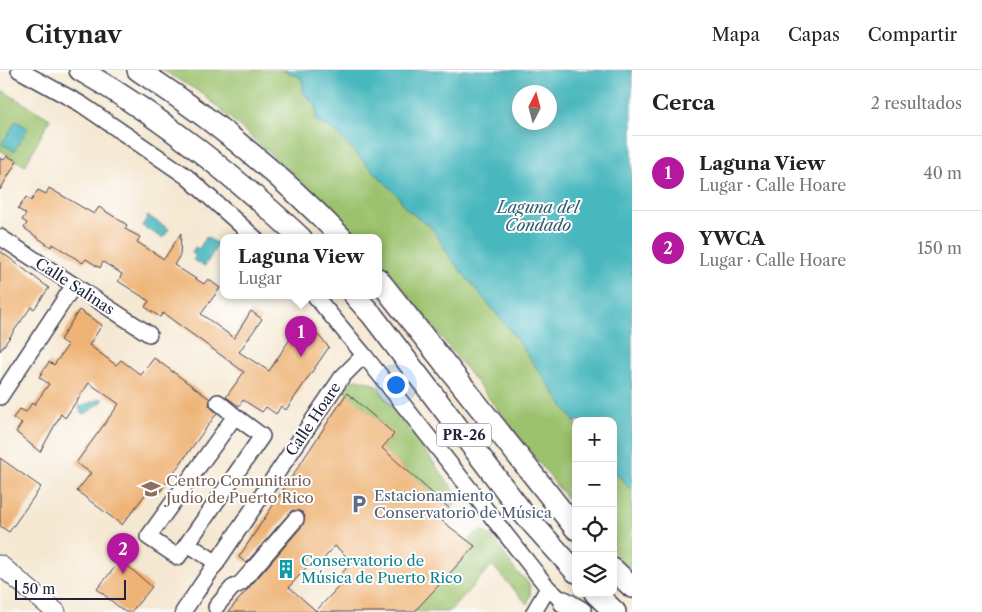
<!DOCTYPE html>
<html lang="es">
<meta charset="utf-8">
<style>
:root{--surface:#fff;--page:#f2f2f2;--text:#222;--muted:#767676;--line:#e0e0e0;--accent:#b5179e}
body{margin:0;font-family:"Libre Caslon Text",serif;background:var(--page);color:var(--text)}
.controls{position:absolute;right:15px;bottom:15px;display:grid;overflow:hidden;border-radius:10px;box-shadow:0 2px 12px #0003}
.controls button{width:45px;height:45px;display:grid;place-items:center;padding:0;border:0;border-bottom:1px solid var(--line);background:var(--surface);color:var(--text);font:25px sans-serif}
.compass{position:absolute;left:512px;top:15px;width:45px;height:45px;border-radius:50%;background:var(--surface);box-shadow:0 2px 12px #0003;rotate:6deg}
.scale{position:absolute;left:15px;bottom:12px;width:111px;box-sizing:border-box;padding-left:5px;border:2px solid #22223b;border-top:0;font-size:14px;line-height:18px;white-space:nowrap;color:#22223b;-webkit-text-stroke:4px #fff;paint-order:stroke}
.you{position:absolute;left:395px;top:314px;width:18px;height:18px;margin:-12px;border:4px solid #fff;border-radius:50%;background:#1a73e8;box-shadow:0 0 0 8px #1a73e833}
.badge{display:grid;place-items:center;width:32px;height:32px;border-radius:50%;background:var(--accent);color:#fff;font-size:16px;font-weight:700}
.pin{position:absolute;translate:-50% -41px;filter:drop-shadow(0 1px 2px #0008)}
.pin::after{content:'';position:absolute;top:26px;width:18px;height:15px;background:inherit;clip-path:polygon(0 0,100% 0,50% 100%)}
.popup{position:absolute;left:220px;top:164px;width:162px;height:65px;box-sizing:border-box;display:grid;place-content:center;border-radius:10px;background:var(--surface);filter:drop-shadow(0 1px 4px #0005);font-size:16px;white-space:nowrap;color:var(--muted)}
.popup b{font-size:19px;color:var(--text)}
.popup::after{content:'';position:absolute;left:50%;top:100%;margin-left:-10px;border:10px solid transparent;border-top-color:var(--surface)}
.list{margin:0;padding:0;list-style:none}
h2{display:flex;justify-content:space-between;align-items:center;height:65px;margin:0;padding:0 20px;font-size:21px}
h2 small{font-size:16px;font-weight:400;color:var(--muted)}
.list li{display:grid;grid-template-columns:32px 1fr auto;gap:15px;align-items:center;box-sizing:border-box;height:75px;padding:0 20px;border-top:1px solid var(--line)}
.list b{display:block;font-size:19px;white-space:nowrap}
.list p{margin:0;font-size:16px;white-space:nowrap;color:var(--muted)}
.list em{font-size:16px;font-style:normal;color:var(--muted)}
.icon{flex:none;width:28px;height:28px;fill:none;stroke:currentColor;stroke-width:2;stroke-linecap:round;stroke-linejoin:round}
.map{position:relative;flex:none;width:632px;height:542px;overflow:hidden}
header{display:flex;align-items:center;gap:30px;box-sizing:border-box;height:70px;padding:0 25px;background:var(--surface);border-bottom:1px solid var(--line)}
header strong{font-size:24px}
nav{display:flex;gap:28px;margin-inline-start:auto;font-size:18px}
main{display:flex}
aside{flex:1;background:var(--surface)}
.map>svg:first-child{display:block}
</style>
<header>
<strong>Citynav</strong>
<nav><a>Mapa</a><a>Capas</a><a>Compartir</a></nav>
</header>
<main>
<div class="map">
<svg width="632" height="542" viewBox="0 0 632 542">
<rect width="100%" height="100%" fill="#fff"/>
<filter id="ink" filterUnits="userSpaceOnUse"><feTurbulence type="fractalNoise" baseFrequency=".02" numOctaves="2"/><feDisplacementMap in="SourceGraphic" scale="10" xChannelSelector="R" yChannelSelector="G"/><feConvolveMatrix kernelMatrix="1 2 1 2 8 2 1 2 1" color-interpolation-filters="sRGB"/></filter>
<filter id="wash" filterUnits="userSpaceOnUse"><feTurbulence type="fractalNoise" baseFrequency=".0096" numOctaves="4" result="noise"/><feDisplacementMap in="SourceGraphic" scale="20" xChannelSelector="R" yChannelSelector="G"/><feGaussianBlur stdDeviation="1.12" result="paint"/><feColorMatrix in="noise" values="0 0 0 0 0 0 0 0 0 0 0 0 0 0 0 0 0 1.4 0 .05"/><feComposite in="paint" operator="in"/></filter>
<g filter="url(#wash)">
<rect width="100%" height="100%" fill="#f5e8d2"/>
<g fill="#9cc26e" stroke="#5f7254">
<path d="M162,0H282L300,7L303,13V22L316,36V51L332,59L399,127L406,139L432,158L451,189L510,260L576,354V440L395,208L379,191L378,168H356L303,113L203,24Z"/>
<path d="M3,21L50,49L25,96L0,80V24Z"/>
<path d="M357,309L375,314L451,416L457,426L454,437L450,439L382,378L394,364L343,320L349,313Z"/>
<path d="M613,400L632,421V502L613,482Z"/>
<path d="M481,461C497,465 505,488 515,500C519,505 526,509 529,514C532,521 530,528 527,534L492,495L449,542H406L466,472L473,478L475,477L468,471L474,464Z"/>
</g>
<g fill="#48b8be" stroke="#356d7c" fill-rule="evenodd">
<path d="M282,0H632V421L613,400V351H576V354L510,260L451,189L432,158L406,139L399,127L332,59L316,51V36L303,22V13L300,7ZM520,22H550V52H520Z"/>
<path d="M16,51L28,58L14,81L2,74Z"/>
<path d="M148,146L169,159L163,168L142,156Z"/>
<path d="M206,167L218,174L205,196L193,190L196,186L192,183L195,177L199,179Z"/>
<path d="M101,328L103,331L85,344L81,343L79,337Z"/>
</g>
<g id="blocks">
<g fill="#eeb375" fill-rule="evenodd">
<path d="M7,86L17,91L0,120V88L4,90Z"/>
<path d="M49,118L94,144L99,137L127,155L125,159L140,167L137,172L164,189L181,163L180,185L174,195L204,214L208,209L220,218L201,244L234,268L251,241L262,249L239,282L269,301L298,257L316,263L329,277L286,340L281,336L276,344L266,337L262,342L243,330L239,336L226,327L244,302L163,243L160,247L145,237L149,231L118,211L122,204L103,192L100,198L86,189L83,193L53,174L51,177L24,158L27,153L22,150L26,144L18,139L26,127L31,131L38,120L46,124Z"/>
<path d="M0,181L49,218L34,239L31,237L0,281Z"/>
<path d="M79,240L102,255L89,275L116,295L121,290L141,305L154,288L210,329L209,336L217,343L159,423L151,417L122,455L77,421L91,403L76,393L119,334L89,313L65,348L61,344L40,382L16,362L22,353L13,348L20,339L26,342L32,333L34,335L49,314L39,307L49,292L54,295L68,275L60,270Z"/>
<path d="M347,323L394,364L382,378L450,439L442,451L475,476L414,542H228L303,455L305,446L302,442L292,440L246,493L239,487ZM335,476L352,491L337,509L342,513L316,541L289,517L314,489L319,494Z"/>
<path d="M0,388L41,417L9,462L0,456Z"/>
<path d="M121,490L152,517L131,542H125L97,519Z"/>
</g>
</g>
</g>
<g filter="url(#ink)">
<use href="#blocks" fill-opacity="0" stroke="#424052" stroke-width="1"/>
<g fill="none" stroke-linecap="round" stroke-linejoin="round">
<g stroke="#424052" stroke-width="18">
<g id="minor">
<path d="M19,0L81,34L186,106L255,168"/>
<path d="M0,167L149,264"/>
<path d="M315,226L364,285L548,518L570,538"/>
<path d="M0,327L74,215"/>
<path d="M218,332L235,346"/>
<path d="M235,346L262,366L178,487L148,467Z"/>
<path d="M188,474L217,493"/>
<path d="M216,537L232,518L241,513L296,449"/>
<path d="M183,542L342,307L364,285"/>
<path d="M534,542L548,518"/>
</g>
</g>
<g stroke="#424052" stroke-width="21">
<path id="major" d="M0,495L56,542"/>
</g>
<g stroke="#424052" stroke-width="24">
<g id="highway">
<path d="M80,0C161,46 233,105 301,168"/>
<path d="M138,0C212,48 280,104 342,168"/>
<path d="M378,209L576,459"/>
<path d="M355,226L372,245L523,443L576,502"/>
<path d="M613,499L632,517"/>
<path d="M595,523L615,542"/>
<path d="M564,532L581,542"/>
</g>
</g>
<use href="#minor" stroke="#fff" stroke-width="15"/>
<use href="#major" stroke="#fff" stroke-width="19"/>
<use href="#highway" stroke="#fff" stroke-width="21"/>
</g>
</g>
<defs>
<g id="school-bare" transform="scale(1.5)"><path d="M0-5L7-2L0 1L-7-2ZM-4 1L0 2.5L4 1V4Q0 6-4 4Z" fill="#8d6e63" stroke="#fff" stroke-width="2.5" paint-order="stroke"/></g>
<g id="parking-bare" transform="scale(1.5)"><path d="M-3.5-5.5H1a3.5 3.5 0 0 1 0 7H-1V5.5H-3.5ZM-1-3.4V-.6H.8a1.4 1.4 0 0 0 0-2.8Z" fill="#5c6f8a" stroke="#fff" stroke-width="2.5" paint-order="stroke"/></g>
<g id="building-bare" transform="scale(1.5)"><path d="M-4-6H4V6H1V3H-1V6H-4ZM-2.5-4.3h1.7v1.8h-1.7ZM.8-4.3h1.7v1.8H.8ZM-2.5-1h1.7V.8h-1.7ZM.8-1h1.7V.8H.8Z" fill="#0f9aa8" stroke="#fff" stroke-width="2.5" paint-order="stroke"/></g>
</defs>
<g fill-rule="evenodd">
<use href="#school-bare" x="151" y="419"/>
<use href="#parking-bare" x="359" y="434"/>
<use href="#building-bare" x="286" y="499"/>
</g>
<g text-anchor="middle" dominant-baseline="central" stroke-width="4" stroke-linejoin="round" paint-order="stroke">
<rect fill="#fff" stroke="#646476" stroke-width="1" x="436.5" y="353.5" width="55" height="23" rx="4"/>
<g font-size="14" font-weight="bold" fill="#22223b">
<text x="464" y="365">PR-26</text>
</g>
<g font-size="15" fill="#22223b" stroke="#fff">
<text transform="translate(75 216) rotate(33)">Calle Salinas</text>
<text transform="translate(313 349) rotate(-56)">Calle Hoare</text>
</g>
<g font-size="15" fill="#785e54" stroke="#fff" text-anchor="start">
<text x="166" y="410">Centro Comunitario<tspan x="166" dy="17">Judío de Puerto Rico</tspan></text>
</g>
<g font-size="15" fill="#4e5e75" stroke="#fff" text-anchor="start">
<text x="374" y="425">Estacionamiento<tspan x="374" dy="17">Conservatorio de Música</tspan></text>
</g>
<g font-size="15" fill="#0d838f" stroke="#fff" text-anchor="start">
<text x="301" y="490">Conservatorio de<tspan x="301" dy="17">Música de Puerto Rico</tspan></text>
</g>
<g font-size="16" font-style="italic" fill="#315e6f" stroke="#fff">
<text x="538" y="137">Laguna del<tspan x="538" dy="18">Condado</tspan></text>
</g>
</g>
</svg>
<div class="controls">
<button>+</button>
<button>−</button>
<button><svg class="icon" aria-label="locate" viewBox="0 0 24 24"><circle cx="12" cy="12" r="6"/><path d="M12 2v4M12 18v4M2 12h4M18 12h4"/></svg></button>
<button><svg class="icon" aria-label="layers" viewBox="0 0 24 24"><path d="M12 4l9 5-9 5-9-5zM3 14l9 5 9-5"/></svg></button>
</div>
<svg class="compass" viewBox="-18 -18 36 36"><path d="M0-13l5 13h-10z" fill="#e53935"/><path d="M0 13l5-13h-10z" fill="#767676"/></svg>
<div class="scale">50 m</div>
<div class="you"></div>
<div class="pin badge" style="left:301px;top:287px">1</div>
<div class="popup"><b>Laguna View</b>Lugar</div>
<div class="pin badge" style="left:123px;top:504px">2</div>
</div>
<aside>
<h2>Cerca<small>2 resultados</small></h2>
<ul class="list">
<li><span class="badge">1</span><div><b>Laguna View</b><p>Lugar · Calle Hoare</p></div><em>40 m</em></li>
<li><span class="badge">2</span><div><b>YWCA</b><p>Lugar · Calle Hoare</p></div><em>150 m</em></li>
</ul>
</aside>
</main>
